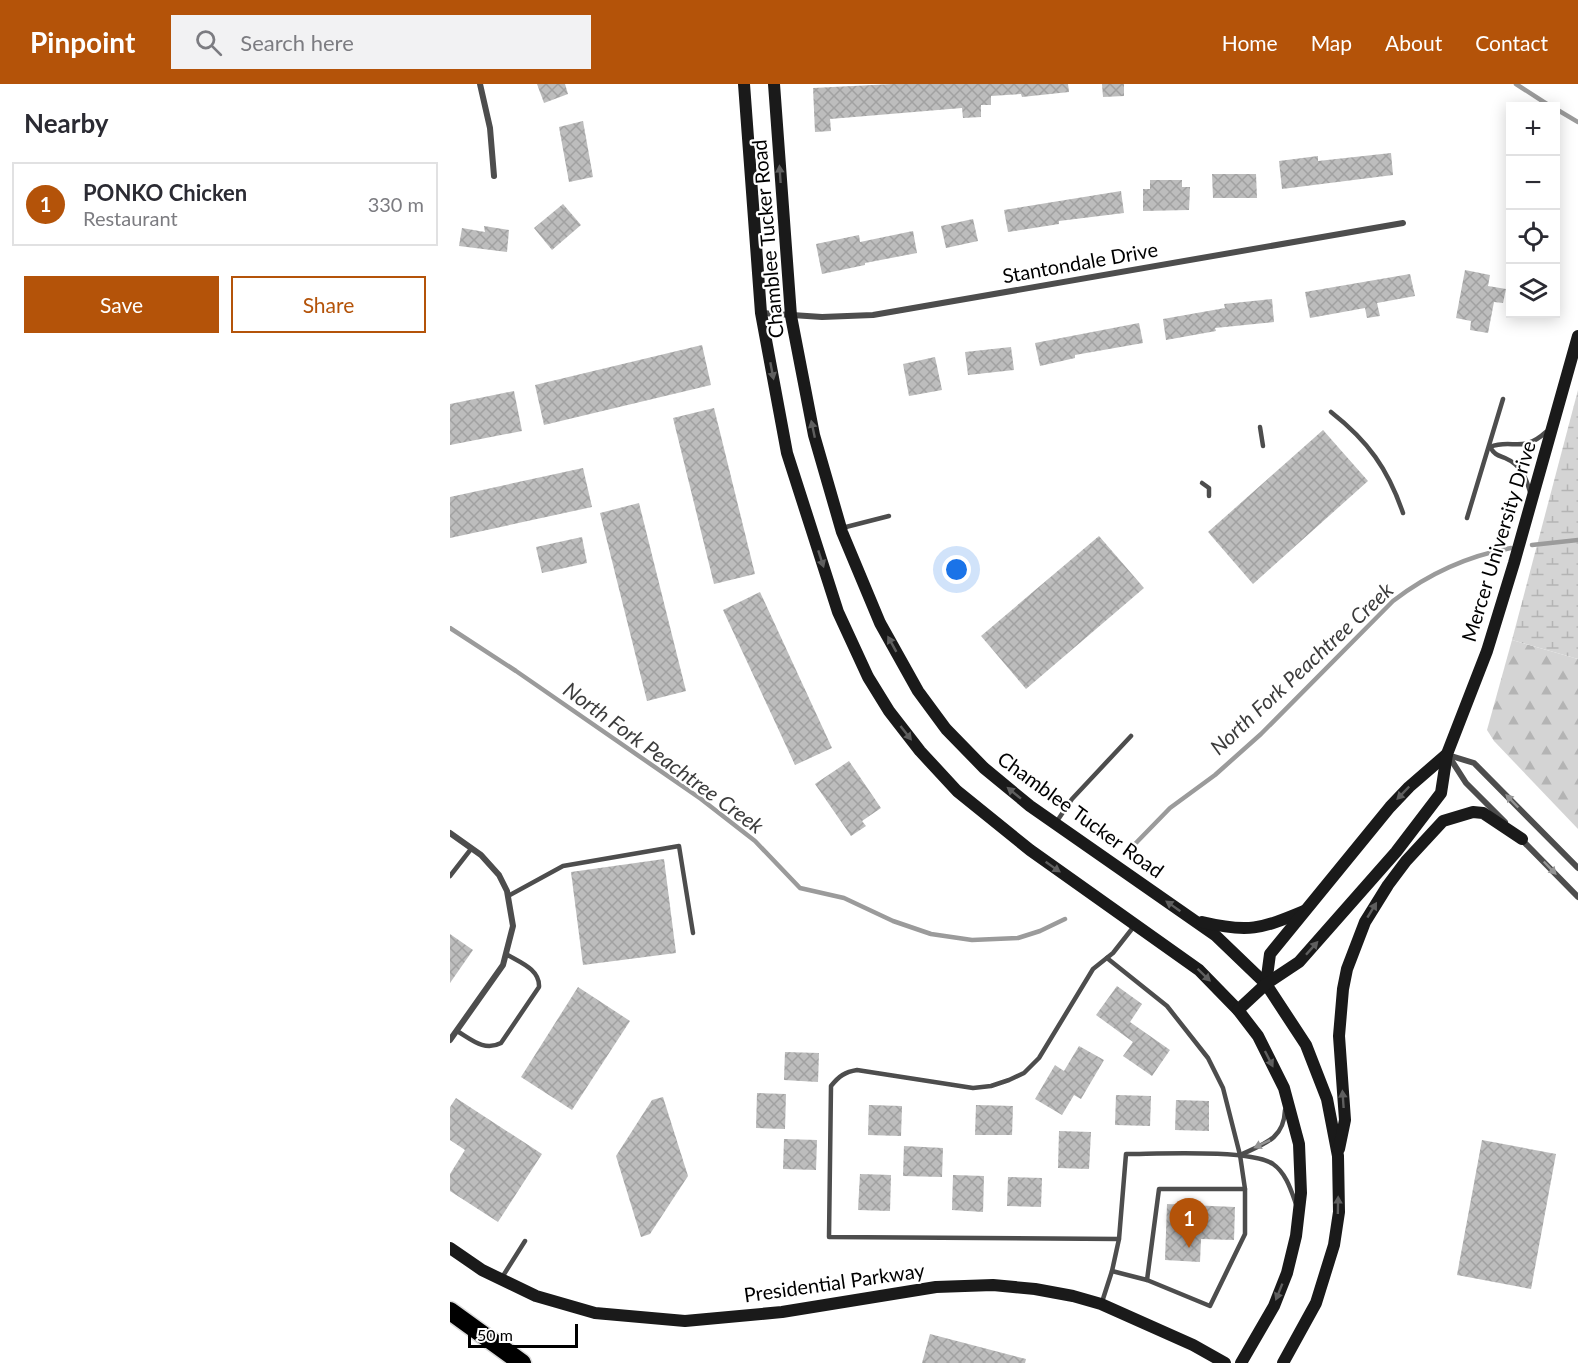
<!DOCTYPE html>
<meta charset="utf-8">
<style>
:root{--surface:#fff;--page:#f2f2f3;--text:#2b2b33;--muted:#7c7c81;--line:#e1e1e2;--accent:#b45309}
body{margin:0;font-family:Lato,sans-serif;background:var(--page);color:var(--text)}
.controls{position:absolute;right:18px;top:18px;display:grid;overflow:hidden;border-radius:0px;box-shadow:0 3px 15px #0003}
.controls button{width:54px;height:54px;display:grid;place-items:center;padding:0;border:0;border-bottom:2px solid var(--line);background:var(--surface);color:var(--text);font:30px sans-serif}
.scale{position:absolute;left:18px;bottom:15px;width:110px;box-sizing:border-box;padding-left:6px;border:3px solid #000;border-top:0;font-size:16px;line-height:21px;white-space:nowrap;color:#000;-webkit-text-stroke:4px #fff;paint-order:stroke}
.you{position:absolute;left:507px;top:486px;width:21px;height:21px;margin:-15px;border:4px solid #fff;border-radius:50%;background:#1a73e8;box-shadow:0 0 0 9px #1a73e833}
.badge{display:grid;place-items:center;width:39px;height:39px;border-radius:50%;background:var(--accent);color:#fff;font-size:20px;font-weight:700}
.pin{position:absolute;translate:-50% -50px;filter:drop-shadow(0 2px 3px #0008)}
.pin::after{content:'';position:absolute;top:32px;width:21px;height:18px;background:inherit;clip-path:polygon(0 0,100% 0,50% 100%)}
.list{margin:0;padding:0;list-style:none}
h2{display:flex;justify-content:space-between;align-items:center;height:78px;margin:0;padding:0 24px;font-size:26px}
h2 small{font-size:20px;font-weight:400;color:var(--muted)}
.list li{display:grid;grid-template-columns:39px 1fr auto;gap:18px;align-items:center;box-sizing:border-box;height:84px;margin:0 12px 12px;padding:0 12px;border:2px solid var(--line);border-radius:0px}
.list b{display:block;font-size:22px;white-space:nowrap}
.list p{margin:0;font-size:20px;white-space:nowrap;color:var(--muted)}
.list em{font-size:20px;font-style:normal;color:var(--muted)}
.actions{display:flex;gap:12px;padding:18px 24px}
.actions a{flex:1;padding:14px 0;border:2px solid var(--accent);border-radius:0px;text-align:center;font-size:21px;color:var(--accent)}
.actions .main{background:var(--accent);color:#fff}
.icon{flex:none;width:33px;height:33px;fill:none;stroke:currentColor;stroke-width:2;stroke-linecap:round;stroke-linejoin:round}
.map{position:relative;flex:none;width:1128px;height:1279px;overflow:hidden}
header{display:flex;align-items:center;gap:36px;box-sizing:border-box;height:84px;padding:0 30px;background:var(--accent);color:#fff}
header strong{font-size:28px}
nav{display:flex;gap:33px;margin-inline-start:auto;font-size:21px}
.search{width:420px;height:54px;background:var(--page);display:flex;align-items:center;gap:15px;box-sizing:border-box;padding:0 21px;border-radius:0px;color:var(--muted);font-size:22px}
main{display:flex}
aside{flex:1;background:var(--surface)}
.map>svg:first-child{display:block}
</style>
<header>
<strong>Pinpoint</strong>
<div class="search"><svg class="icon" aria-label="search" viewBox="0 0 24 24"><circle cx="10" cy="10" r="6"/><path d="M15 15l6 6"/></svg>Search here</div>
<nav><a>Home</a><a>Map</a><a>About</a><a>Contact</a></nav>
</header>
<main>
<aside>
<h2>Nearby<small></small></h2>
<ul class="list">
<li><span class="badge">1</span><div><b>PONKO Chicken</b><p>Restaurant</p></div><em>330 m</em></li>
</ul>
<div class="actions"><a class="main">Save</a><a>Share</a></div>
</aside>
<div class="map">
<svg width="1128" height="1279" viewBox="0 0 1128 1279">
<defs>
<pattern id="forest-firs" width="22" height="20" patternUnits="userSpaceOnUse" patternTransform="scale(1.5)"><rect width="22" height="20" fill="#d4d4d4"/><path d="M5 1l3.5 6h-7zM16 11l3.5 6h-7z" fill="#b4b4b4"/></pattern>
<pattern id="wetland-marsh" width="20" height="14" patternUnits="userSpaceOnUse" patternTransform="scale(1.5)"><rect width="20" height="14" fill="#d4d4d4"/><path d="M1 5h8M5 5V1M11 12h8M15 12V8" fill="none" stroke="#b4b4b4"/></pattern>
<pattern id="building-cross-hatch" width="8" height="8" patternUnits="userSpaceOnUse" patternTransform="scale(1.5)"><rect width="8" height="8" fill="#bdbdbd"/><path d="M0 0l8 8M0 8l8-8" fill="none" stroke="#a1a1a1"/></pattern>
</defs>
<rect width="100%" height="100%" fill="#fff"/>
<path fill="url(#forest-firs)" d="M1062,556L1128,575V745L1044,657L1037,646Z"/>
<path fill="url(#wetland-marsh)" d="M1128,306V575L1062,556Z"/>
<g fill="none" stroke-linecap="round" stroke-linejoin="round">
<g stroke="#9b9b9b" stroke-width="4.5">
<path d="M1066,0L1100,22"/>
<path d="M1106,25L1128,38"/>
<path d="M1082,461L1128,456"/>
<path d="M0,544L66,587L251,715L305,757L350,804L394,814L443,837L481,850L522,856L568,854L590,847L615,835"/>
<path d="M683,762L720,724L765,691L811,650L943,517C978,490 1017,472 1061,464"/>
</g>
</g>
<g fill="url(#building-cross-hatch)">
<path d="M87,0H115L118,10L94,19Z"/>
<path d="M443,0H618L619,8L572,13L571,10L541,12V21H531V33L513,34L512,24L380,35L381,47L365,48L363,4Z"/>
<path d="M652,0H674V12L653,13Z"/>
<path d="M133,37L143,93L119,98L109,43Z"/>
<path d="M941,69L943,91L832,105L829,77L868,72V77Z"/>
<path d="M762,90H806L807,114H763Z"/>
<path d="M700,96H732V103H740L739,126L693,127V105H700Z"/>
<path d="M671,107L674,129L609,137V140L558,148L554,126Z"/>
<path d="M113,120L131,141L102,166L84,144Z"/>
<path d="M523,135L528,157L496,164L491,142Z"/>
<path d="M34,142L59,146L57,168L9,162L12,144L35,148Z"/>
<path d="M463,147L467,169L415,179V181L372,190L366,160L409,151L410,158Z"/>
<path d="M1015,186L1040,191L1038,202L1056,205L1053,219L1044,218L1038,249L1020,246L1021,237L1006,234Z"/>
<path d="M960,190L965,212L927,219L930,232L917,234L915,224L860,234L855,208Z"/>
<path d="M822,215L824,238L765,244L766,247L716,256L713,235L775,224L774,220Z"/>
<path d="M689,239L693,259L625,271V274L590,282L585,259Z"/>
<path d="M252,261L261,301L94,341L85,301Z"/>
<path d="M561,263L564,286L518,291L515,268Z"/>
<path d="M485,273L492,306L459,312L453,280Z"/>
<path d="M64,307L72,347L0,361V320Z"/>
<path d="M264,324L305,490L264,500L223,334Z"/>
<path d="M873,346L918,397L803,500L758,448Z"/>
<path d="M133,384L142,423L0,454V413Z"/>
<path d="M189,419L236,607L197,617L150,429Z"/>
<path d="M649,452L694,504L576,605L531,552Z"/>
<path d="M132,453L137,479L92,489L86,463Z"/>
<path d="M310,508L382,664L345,681L273,526Z"/>
<path d="M399,677L431,724L412,737L416,742L401,752L365,700Z"/>
<path d="M214,775L226,869L133,881L121,788Z"/>
<path d="M0,850L23,866L0,899Z"/>
<path d="M667,902L692,920L680,938L720,966L702,992L673,972L683,958L646,931Z"/>
<path d="M128,903L180,937L122,1026L71,993Z"/>
<path d="M629,962L654,976L631,1015L624,1011L612,1031L585,1015L605,981L614,987Z"/>
<path d="M335,968L369,969L368,998L334,996Z"/>
<path d="M307,1009L336,1010L335,1045L306,1044Z"/>
<path d="M666,1011L701,1012L700,1042L665,1041Z"/>
<path d="M213,1013L238,1092L200,1150L191,1153L166,1072L202,1016Z"/>
<path d="M6,1014L92,1070L48,1138L0,1107V1090L15,1066L0,1056V1023Z"/>
<path d="M726,1016L759,1017V1047L725,1046Z"/>
<path d="M419,1021L452,1022L451,1052L418,1051Z"/>
<path d="M526,1021L563,1022L562,1051H525Z"/>
<path d="M609,1047L641,1048L639,1085L608,1084Z"/>
<path d="M334,1055L367,1056L366,1086L333,1085Z"/>
<path d="M1032,1056L1106,1070L1081,1205L1007,1191Z"/>
<path d="M454,1062L493,1064L492,1093L453,1092Z"/>
<path d="M410,1090L441,1091L440,1127L408,1126Z"/>
<path d="M503,1091L534,1092L533,1128L502,1126Z"/>
<path d="M558,1093L592,1094L591,1123L557,1122Z"/>
<path d="M717,1120L785,1123L784,1156L751,1155L750,1178L715,1176Z"/>
<path d="M480,1250L576,1275L575,1279H472Z"/>
</g>
<g fill="none" stroke-linecap="round" stroke-linejoin="round">
<g stroke="#dbdbdb" stroke-width="21">
<path id="highway" d="M0,1227L72,1279"/>
</g>
<g stroke="#4d4d4d" stroke-width="4.5">
<path d="M881,328C918,357 938,385 953,429"/>
<path d="M810,343L813,362"/>
<path d="M752,399L759,404V412"/>
<path d="M1080,408C1076,393 1071,381 1055,374C1047,371 1045,371 1040,363C1062,354 1072,370 1096,348"/>
<path d="M1017,434L1053,315"/>
<path d="M392,444L439,432"/>
<path d="M605,740L622,715L681,652"/>
<path d="M0,792L21,765"/>
<path d="M58,812L113,782L229,762L243,849"/>
<path d="M657,874L717,922L758,974L773,1004L790,1071L795,1105V1150L760,1222L697,1196L662,1187"/>
<path d="M7,947C21,955 34,968 51,959L89,903C90,885 69,878 56,870"/>
<path d="M790,1071C814,1060 834,1055 835,1026"/>
<path d="M669,1155L379,1153L381,1002C389,992 395,988 407,986L523,1004L541,1002L559,996L574,989L589,974L643,885L663,869L685,841"/>
<path d="M51,1195L75,1157"/>
<path d="M697,1196L709,1105H795"/>
<path d="M652,1218L662,1187L669,1155L676,1070C707,1070 800,1065 823,1080C836,1089 841,1106 846,1120"/>
</g>
<g stroke="#4d4d4d" stroke-width="6">
<path d="M30,0L40,44L44,92"/>
<path d="M311,229L372,233L423,231L953,139"/>
<path d="M998,671L1016,699L1055,738"/>
<path d="M998,671L1024,679L1128,784"/>
<path d="M0,749L31,771L49,791L57,807L63,842L53,881L0,956"/>
<path d="M1070,754L1128,813"/>
</g>
<g stroke="#1a1a1a" stroke-width="12">
<path d="M294,0L311,229L337,369L388,528L418,593L439,627L470,667L507,707L580,766L749,886L788,926L808,952L834,1004L849,1060L851,1109L846,1152L837,1189L824,1222L791,1279"/>
<path d="M324,0L341,232L364,351L392,448L430,539L468,607L496,645L534,684L580,722L765,851L816,900L856,961L877,1015L888,1072L889,1128L884,1161L866,1219L833,1279"/>
<path d="M752,838C798,849 811,845 854,827"/>
<path d="M816,900L820,870L940,723L959,703L997,670"/>
<path d="M788,926L816,900L849,878L946,768L991,709L997,670L1037,567L1064,479L1128,252"/>
<path d="M889,1065L895,1036L889,952L893,905L897,885L915,838L938,801L956,777L993,737L1023,728L1033,729L1072,755"/>
<path d="M0,1164L32,1186L86,1212L145,1229L235,1237L332,1228L486,1203L543,1201L585,1205L623,1212L651,1220L743,1261L775,1279"/>
</g>
<use href="#highway" stroke="#000" stroke-width="18"/>
</g>
<defs><path id="oneway-solid" d="M-6-.8H1V-3.2L6.5 0L1 3.2V.8H-6Z" transform="scale(1.5)"/></defs>
<g fill="#5f5f5f">
<use href="#oneway-solid" transform="translate(330 90) rotate(-94)"/>
<use href="#oneway-solid" transform="translate(322 287) rotate(79)"/>
<use href="#oneway-solid" transform="translate(363 345) rotate(-102)"/>
<use href="#oneway-solid" transform="translate(371 475) rotate(72)"/>
<use href="#oneway-solid" transform="translate(442 560) rotate(-119)"/>
<use href="#oneway-solid" transform="translate(456 649) rotate(52)"/>
<use href="#oneway-solid" transform="translate(564 709) rotate(-141)"/>
<use href="#oneway-solid" transform="translate(953 709) rotate(134)"/>
<use href="#oneway-solid" transform="translate(603 783) rotate(35)"/>
<use href="#oneway-solid" transform="translate(723 822) rotate(-145)"/>
<use href="#oneway-solid" transform="translate(922 826) rotate(-59)"/>
<use href="#oneway-solid" transform="translate(862 864) rotate(-48)"/>
<use href="#oneway-solid" transform="translate(754 891) rotate(44)"/>
<use href="#oneway-solid" transform="translate(819 975) rotate(63)"/>
<use href="#oneway-solid" transform="translate(893 1015) rotate(-94)"/>
<use href="#oneway-solid" transform="translate(888 1121) rotate(-89)"/>
<use href="#oneway-solid" transform="translate(829 1208) rotate(112)"/>
</g>
<g fill="#949494">
<use href="#oneway-solid" transform="translate(1062 717) rotate(-134)"/>
<use href="#oneway-solid" transform="translate(1100 784) rotate(46)"/>
<use href="#oneway-solid" transform="translate(812 1060) rotate(154)"/>
</g>
<g text-anchor="middle" dominant-baseline="central" stroke-width="4.5" stroke-linejoin="round" paint-order="stroke">
<g font-size="20" fill="#000" stroke="#fff">
<text transform="translate(317 155) rotate(-95)">Chamblee Tucker Road</text>
<text transform="translate(630 178) rotate(-10)">Stantondale Drive</text>
<text transform="translate(1048 457) rotate(-73)">Mercer University Drive</text>
<text transform="translate(631 730) rotate(36)">Chamblee Tucker Road</text>
<text transform="translate(384 1198) rotate(-8)">Presidential Parkway</text>
</g>
<g font-size="21" font-style="italic" fill="#3c3c3c" stroke="#fff">
<text transform="translate(851 584) rotate(-43)">North Fork Peachtree Creek</text>
<text transform="translate(214 673) rotate(36)">North Fork Peachtree Creek</text>
</g>
</g>
</svg>
<div class="controls">
<button>+</button>
<button>−</button>
<button><svg class="icon" aria-label="locate" viewBox="0 0 24 24"><circle cx="12" cy="12" r="6"/><path d="M12 2v4M12 18v4M2 12h4M18 12h4"/></svg></button>
<button><svg class="icon" aria-label="layers" viewBox="0 0 24 24"><path d="M12 4l9 5-9 5-9-5zM3 14l9 5 9-5"/></svg></button>
</div>
<div class="scale">50 m</div>
<div class="you"></div>
<div class="pin badge" style="left:739px;top:1164px">1</div>
</div>
</main>
